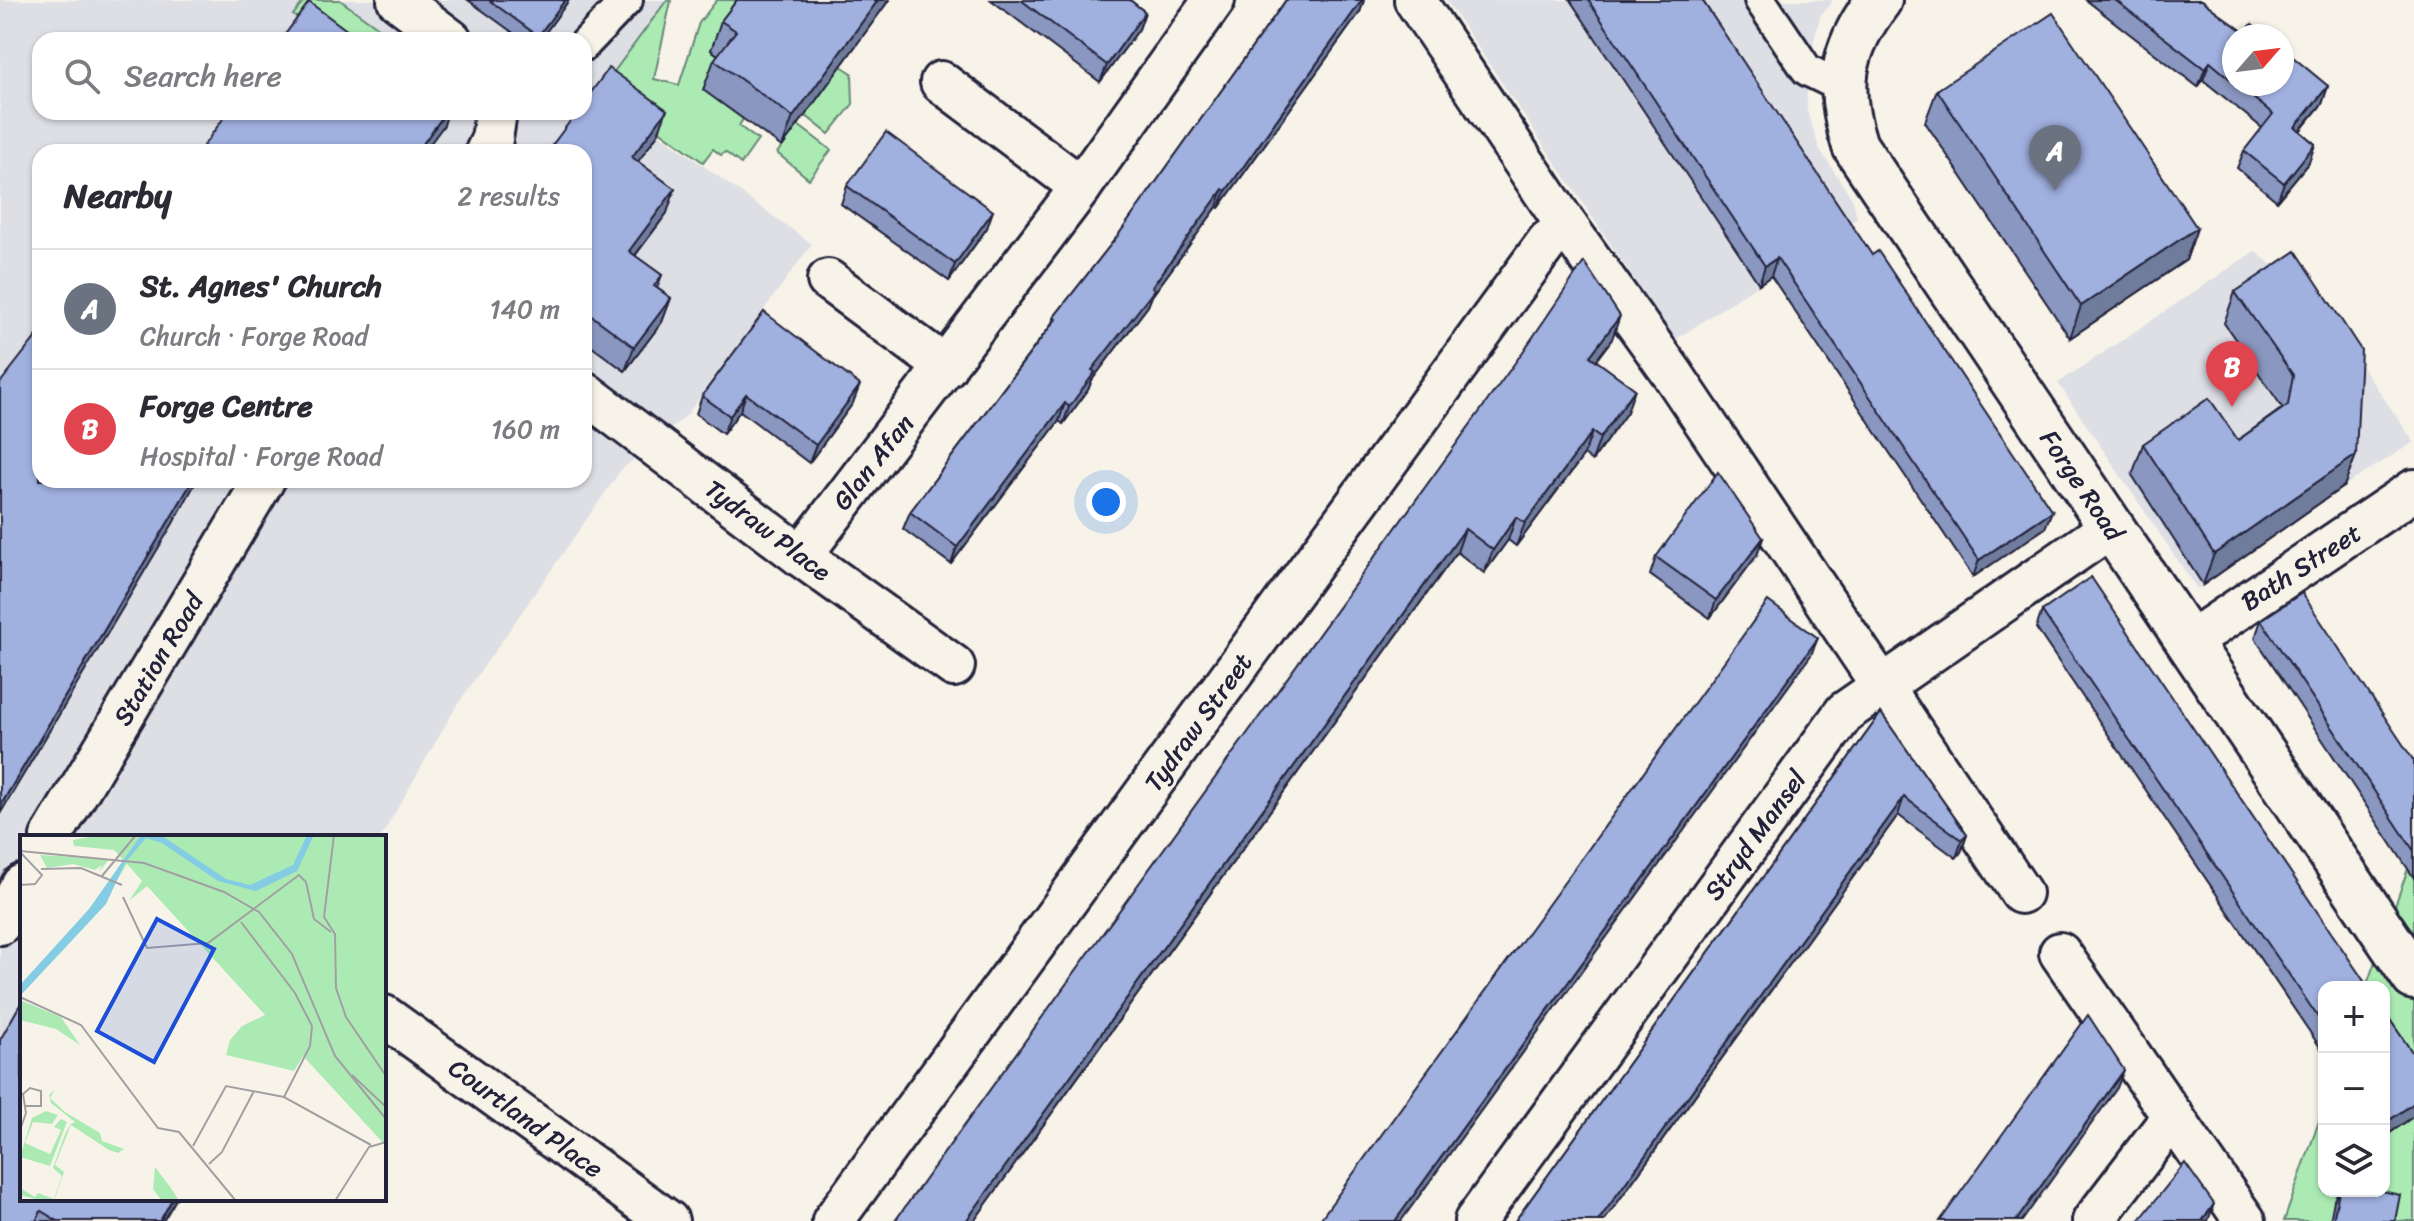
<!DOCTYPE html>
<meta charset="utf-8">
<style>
:root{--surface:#fff;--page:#f2f2f3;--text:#2b2b33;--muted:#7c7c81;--line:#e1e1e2;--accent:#7c3aed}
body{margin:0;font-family:Sriracha,sans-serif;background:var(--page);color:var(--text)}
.controls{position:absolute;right:24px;bottom:24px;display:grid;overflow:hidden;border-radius:16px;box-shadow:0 2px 6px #0004}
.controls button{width:72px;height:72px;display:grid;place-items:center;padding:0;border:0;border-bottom:2px solid var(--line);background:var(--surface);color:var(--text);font:40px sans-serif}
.compass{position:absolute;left:2222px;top:24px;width:72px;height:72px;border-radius:50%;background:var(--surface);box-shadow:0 2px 6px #0004;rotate:62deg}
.you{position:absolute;left:1106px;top:502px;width:28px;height:28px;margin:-20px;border:6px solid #fff;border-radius:50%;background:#1a73e8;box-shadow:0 0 0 12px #1a73e833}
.badge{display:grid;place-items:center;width:52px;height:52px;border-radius:50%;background:var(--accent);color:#fff;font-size:26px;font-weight:700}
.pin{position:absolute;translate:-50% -66px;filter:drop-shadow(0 2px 4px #0008)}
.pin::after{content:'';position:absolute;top:42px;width:28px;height:24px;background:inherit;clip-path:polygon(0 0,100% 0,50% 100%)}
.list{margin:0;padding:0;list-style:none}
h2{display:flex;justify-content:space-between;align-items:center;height:104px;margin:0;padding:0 32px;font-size:34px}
h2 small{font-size:26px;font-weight:400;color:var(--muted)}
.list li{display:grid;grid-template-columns:52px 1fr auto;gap:24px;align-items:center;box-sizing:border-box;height:120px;padding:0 32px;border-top:2px solid var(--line)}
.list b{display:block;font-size:30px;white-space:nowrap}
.list p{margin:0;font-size:26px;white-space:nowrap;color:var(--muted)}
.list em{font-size:26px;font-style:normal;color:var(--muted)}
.icon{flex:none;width:44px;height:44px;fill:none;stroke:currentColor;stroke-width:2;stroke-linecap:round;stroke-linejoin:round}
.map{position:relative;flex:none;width:2414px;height:1221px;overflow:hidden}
.search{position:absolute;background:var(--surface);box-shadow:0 2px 6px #0004;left:32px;top:32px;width:560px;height:88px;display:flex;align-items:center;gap:20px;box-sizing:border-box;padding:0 28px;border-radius:24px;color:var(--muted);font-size:30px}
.panel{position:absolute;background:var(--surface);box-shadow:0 2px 6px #0004;left:32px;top:144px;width:560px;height:344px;border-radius:24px}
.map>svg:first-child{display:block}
</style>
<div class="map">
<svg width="2414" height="1221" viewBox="0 0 2414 1221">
<rect width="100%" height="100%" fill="#f7f3e8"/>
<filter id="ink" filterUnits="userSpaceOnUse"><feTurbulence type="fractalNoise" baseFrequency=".0125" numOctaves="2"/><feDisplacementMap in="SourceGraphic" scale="16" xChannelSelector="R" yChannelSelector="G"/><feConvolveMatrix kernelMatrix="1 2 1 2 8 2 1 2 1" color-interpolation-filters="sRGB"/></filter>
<g filter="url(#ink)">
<g fill="#dddfe5" fill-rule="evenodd">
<path d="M0,0H668L601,92L812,244L686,416L621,470L457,705L381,837H22V1199L0,1221ZM40,40H584V112H40ZM40,152H584V480H40Z"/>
<path d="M1446,0H1833L1820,16L1807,70V111L1820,150L1853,200L1857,218L1675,340Z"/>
<path d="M2255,251L2321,307L2414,442L2344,486L2197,589L2058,383Z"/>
</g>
<g fill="#abebb3" stroke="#668677" stroke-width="2">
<path d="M305,0H340L395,40H327L293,15Z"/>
<path d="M667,0L671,1L654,79L679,85L699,23L717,0H747L711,50L725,60L704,90L743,119L739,126L758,140L741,164L725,152L721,155L713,149L703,162L602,88Z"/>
<path d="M841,66L852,73L853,104L829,134L805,115Z"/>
<path d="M798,125L831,150L809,179L777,153Z"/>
<path d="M2414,852V1221H2284L2324,1107V1191H2384V987H2366Z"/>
</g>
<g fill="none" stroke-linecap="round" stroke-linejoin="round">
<g stroke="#22223b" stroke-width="36">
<g id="pedestrian">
<path d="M1760,0L1807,70L1844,88"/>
<path d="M584,45L627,0"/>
</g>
</g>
<g stroke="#22223b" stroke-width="46">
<g id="minor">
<path d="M398,0L451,40"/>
<path d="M1415,0L1568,228L1672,373L2021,893"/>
<path d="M941,82L1081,187"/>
<path d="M486,152L492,139L496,112"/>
<path d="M828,280L946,367"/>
<path d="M584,392L801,556L954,666"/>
<path d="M801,556L1081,187L1214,0"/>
<path d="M2188,643L2414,490"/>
<path d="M51,837L264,480"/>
<path d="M0,924L22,885"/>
<path d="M2060,953L2245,1221"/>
<path d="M384,1016L668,1221"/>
<path d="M833,1221L1548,241L1568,228"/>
<path d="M1475,1221L1845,712L2111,527"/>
<path d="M2093,1221L2173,1116"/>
</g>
</g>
<g stroke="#22223b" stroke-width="50">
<path id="tertiary" d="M1879,0C1841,49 1836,88 1855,146L2414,977"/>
</g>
<use href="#pedestrian" stroke="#f7f3e8" stroke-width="30"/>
<use href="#minor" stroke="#f7f3e8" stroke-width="40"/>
<use href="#tertiary" stroke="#f7f3e8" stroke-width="44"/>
</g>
<g fill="#8a97c0" stroke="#22223b" stroke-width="2">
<path d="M468,0H569L540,40H523Z"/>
<path d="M737,0H889L782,147L703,90L714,60L718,55L711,50L721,21Z"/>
<path d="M991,0H1130L1145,12L1139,29L1100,82Z"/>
<path d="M1286,0H1364L1360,12L1219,208L1217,207L1152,296L1148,306L1092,380L1088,390L1063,424L1059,421L951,564L903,529L910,512L1051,325L1054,317L1119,234Z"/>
<path d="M1570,0H1702L2045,528L1973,577L1771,276L1759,284Z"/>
<path d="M2086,0H2201L2245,33L2267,36H2234V84H2282L2328,86L2322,104L2300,131L2315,144L2309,162L2277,201L2237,168L2244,151L2262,128L2203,80L2198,87Z"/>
<path d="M1937,90L2197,228L2186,260L2070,338L1925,122Z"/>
<path d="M658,134L638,161L667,213L635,256L662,275L657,288L671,298L662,322L625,371L584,341V152Z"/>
<path d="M847,186L987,228L949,281L841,204Z"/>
<path d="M2235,292L2356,455L2344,486L2203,585L2132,475L2143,444L2238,440L2281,409L2282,407L2224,323Z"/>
<path d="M764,312L853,403L809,463L740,411L723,434L696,414L702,396Z"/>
<path d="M1612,339L1596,360L1627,412L1592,461L1584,455L1516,546L1508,540L1484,573L1457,552L974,1221H895Z"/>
<path d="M1763,538L1757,555L1710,618L1650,575L1656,557Z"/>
<path d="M2042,611L2324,987V1053L2036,628Z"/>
<path d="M2261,620L2414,761V878L2255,638Z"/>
<path d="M1881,713L1967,835L1961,852L1956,858L1898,815L1604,1221H1515Z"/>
<path d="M2384,1011L2414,1055V1116L2384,1137Z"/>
<path d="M2338,1191H2382L2395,1221H2330L2334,1200Z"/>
<path d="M22,1199H176L163,1221H0Z"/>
</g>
<g fill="#707b9c" stroke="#22223b" stroke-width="2">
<path d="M565,0H569L540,40H537L538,36Z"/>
<path d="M878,0H889L782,147L793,117Z"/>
<path d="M1362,0H1364L1360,12L1219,208L1226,191Z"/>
<path d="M1145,12L1139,29L1100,82L1107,65Z"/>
<path d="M2210,62L2203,80L2198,87L2205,69Z"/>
<path d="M2328,86L2322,104L2288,144L2295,127Z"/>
<path d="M667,110L658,134L624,181L632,157Z"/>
<path d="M446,112H448L444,125L424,152H417Z"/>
<path d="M2315,144L2309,162L2277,201L2284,183Z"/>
<path d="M675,189L667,213L620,275L629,251Z"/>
<path d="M1223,189L1217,207L1152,296L1148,306L1092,380L1088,390L1063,424L1069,407L1092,370Z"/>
<path d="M993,211L987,228L949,281L955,264Z"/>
<path d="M2197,228L2186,260L2070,338L2081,306Z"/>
<path d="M1777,258L1771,276L1759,284L1765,266Z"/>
<path d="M671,298L662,322L625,371L634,347Z"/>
<path d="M1620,316L1612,339L1582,379L1590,356Z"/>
<path d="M860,385L853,403L809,463L816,445Z"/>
<path d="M1635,389L1627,412L1592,461L1600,438Z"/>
<path d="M746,394L740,411L723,434L730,416Z"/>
<path d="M1065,403L1059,421L951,564L957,547Z"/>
<path d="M1592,432L1584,455L1516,546L1525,523Z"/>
<path d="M2356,455L2344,486L2203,585L2214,554Z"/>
<path d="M193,480H197L178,515L0,814L2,803Z"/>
<path d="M2052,511L2045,528L1973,577L1979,560Z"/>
<path d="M1516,517L1508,540L1484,573L1493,550Z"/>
<path d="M1465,529L1457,552L974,1221H966Z"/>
<path d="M1763,538L1757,555L1710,618L1716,600Z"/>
<path d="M1818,638L1811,655L1401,1221H1395Z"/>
<path d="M1904,797L1898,815L1604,1221H1598Z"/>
<path d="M1967,835L1961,852L1956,858L1962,840Z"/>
<path d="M2124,1070L2117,1088L2022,1221H2016Z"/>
<path d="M2414,1103V1116L2384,1137V1132L2388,1121Z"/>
<path d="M172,1199H176L163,1221H160Z"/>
<path d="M2214,1204L2208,1221H2202Z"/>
</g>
<g fill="#a0b0df" stroke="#22223b" stroke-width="2">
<path d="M489,0H565L538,36Z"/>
<path d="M737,0H878L793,117L714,60L736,31L721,21Z"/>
<path d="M1021,0H1130L1145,12L1107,65Z"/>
<path d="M1286,0H1362L1226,191L1223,189L1152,287L1155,289L1092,370L1095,372L1069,407L1065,403L957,547L910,512L1056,319L1054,317L1119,234Z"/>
<path d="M1588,0H1702L1872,255L1878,251L2052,511L1979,560L1777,258L1765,266Z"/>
<path d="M2115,0H2201L2245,33L2252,24L2267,36H2234V82L2210,62L2205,69Z"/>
<path d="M309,2L360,40H281Z"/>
<path d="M2053,13L2197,228L2081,306L1937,90Z"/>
<path d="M2282,48L2328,86L2295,127L2315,144L2284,183L2244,151L2273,114L2236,84H2282Z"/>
<path d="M609,68L667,110L632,157L675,189L629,251L662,275L654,286L671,298L634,347L584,310V152H547L577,112H584V102Z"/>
<path d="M228,112H446L417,152H199Z"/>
<path d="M886,132L993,211L955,264L847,186Z"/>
<path d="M2296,251L2361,350L2356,455L2214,554L2143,444L2209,398L2238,440L2288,405L2293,375L2235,292Z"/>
<path d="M1584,262L1620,316L1590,356L1635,389L1600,438L1592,432L1525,523L1516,517L1493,550L1465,529L966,1221H895L1522,353Z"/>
<path d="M764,312L860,385L816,445L746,394L730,416L702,396Z"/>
<path d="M40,332V480H193L2,803L0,802V383Z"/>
<path d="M1718,472L1763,538L1716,600L1656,557Z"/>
<path d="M2091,577L2368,987H2324V1026L2042,611Z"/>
<path d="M2302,593L2414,761V851L2261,620Z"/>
<path d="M1768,601L1818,638L1395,1221H1319Z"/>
<path d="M1881,713L1967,835L1962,840L1904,797L1598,1221H1515Z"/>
<path d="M22,1001V1199H172L160,1221H58L41,1211L36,1221H0V1040Z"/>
<path d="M2384,1011L2414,1055V1103L2388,1121L2384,1114Z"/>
<path d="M2088,1015L2124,1070L2016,1221H1940Z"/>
<path d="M2185,1163L2214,1204L2202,1221H2139Z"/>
<path d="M2339,1191H2382L2400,1195L2395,1221H2333Z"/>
</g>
</g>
<g text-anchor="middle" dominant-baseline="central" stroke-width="6" stroke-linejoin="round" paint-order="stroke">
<g font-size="26" fill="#22223b" stroke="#f7f3e8">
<text transform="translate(873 462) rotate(-52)">Glan Afan</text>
<text transform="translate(2082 485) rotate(56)">Forge Road</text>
<text transform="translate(768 530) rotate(37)">Tydraw Place</text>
<text transform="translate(2301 567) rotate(-33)">Bath Street</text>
<text transform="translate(158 659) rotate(-59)">Station Road</text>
<text transform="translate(1198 722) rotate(-54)">Tydraw Street</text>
<text transform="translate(1755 835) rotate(-54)">Stryd Mansel</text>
<text transform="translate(526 1118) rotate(36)">Courtland Place</text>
</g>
</g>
<g transform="translate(20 835)">
<rect width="366" height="366" fill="#f7f3e8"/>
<path d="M81,0H366V311L283,221L274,236L206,220L210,205L222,191L245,180L127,51L109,66L122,46L107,29L96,47L105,27L94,15L54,11L53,5ZM20,20L89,24L79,37L82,30L75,35L53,29L27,33ZM0,165L41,182L60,210L36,194L0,185ZM35,255L30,263L45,277L80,298L82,306L104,314L98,318L89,315L51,290L35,330L44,337L34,366H23L0,360V353L15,362L18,358L34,364L42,341L33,333L45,299L51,289L55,287L31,268L29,260ZM26,276L38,280L32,289L13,287L5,308L30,319L41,295L34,292L41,284L47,287L30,331L0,322L12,283ZM135,332L151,353L159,366H142L133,354Z" fill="#abebb3"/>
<path d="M121,0H141L206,44L230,50L273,30L287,0H294L277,36L236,56L198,46L142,8L126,3L105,28L86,69L0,161V150L69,74Z" fill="#83cce4"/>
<path fill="none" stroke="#a29fa3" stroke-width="2" d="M314,0L304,82L315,99L316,153L326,182L366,241M0,16L124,28L204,57L239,77L272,119L315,221L366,284M0,17L22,40L15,49L0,50M21,34L61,33L102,50M82,41L116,0M103,62L127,113L188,108L279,40L286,47L294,84L311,97M221,87L275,158L292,191L290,211L264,262M0,162L61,190L138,293L159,297L216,366M332,240L366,272M0,295L6,278L3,259L10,253L21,256V271H5M173,311L206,251L264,262L351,310M189,329L202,317L234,256M315,366L349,312L366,307"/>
<path fill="#1d4ed8" fill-opacity="0.15" stroke="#1d4ed8" stroke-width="4" d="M137,84L194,114L134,227L77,196Z"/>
<rect width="366" height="366" fill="none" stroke="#22223b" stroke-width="4"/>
</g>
</svg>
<div class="controls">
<button>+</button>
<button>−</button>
<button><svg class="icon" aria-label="layers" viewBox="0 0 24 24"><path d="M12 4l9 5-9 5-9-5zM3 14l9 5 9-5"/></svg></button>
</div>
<svg class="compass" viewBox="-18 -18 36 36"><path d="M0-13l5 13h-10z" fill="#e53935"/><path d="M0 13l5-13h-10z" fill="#7c7c81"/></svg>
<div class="you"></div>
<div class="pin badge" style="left:2055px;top:191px;background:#6b7280">A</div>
<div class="pin badge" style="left:2232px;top:407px;background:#e0444e">B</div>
<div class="search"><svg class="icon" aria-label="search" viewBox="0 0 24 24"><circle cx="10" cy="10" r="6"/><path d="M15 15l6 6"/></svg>Search here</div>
<section class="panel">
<h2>Nearby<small>2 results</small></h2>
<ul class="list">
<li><span class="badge" style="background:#6b7280">A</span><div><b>St. Agnes' Church</b><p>Church · Forge Road</p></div><em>140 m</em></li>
<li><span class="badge" style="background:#e0444e">B</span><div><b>Forge Centre</b><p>Hospital · Forge Road</p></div><em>160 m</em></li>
</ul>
</section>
</div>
